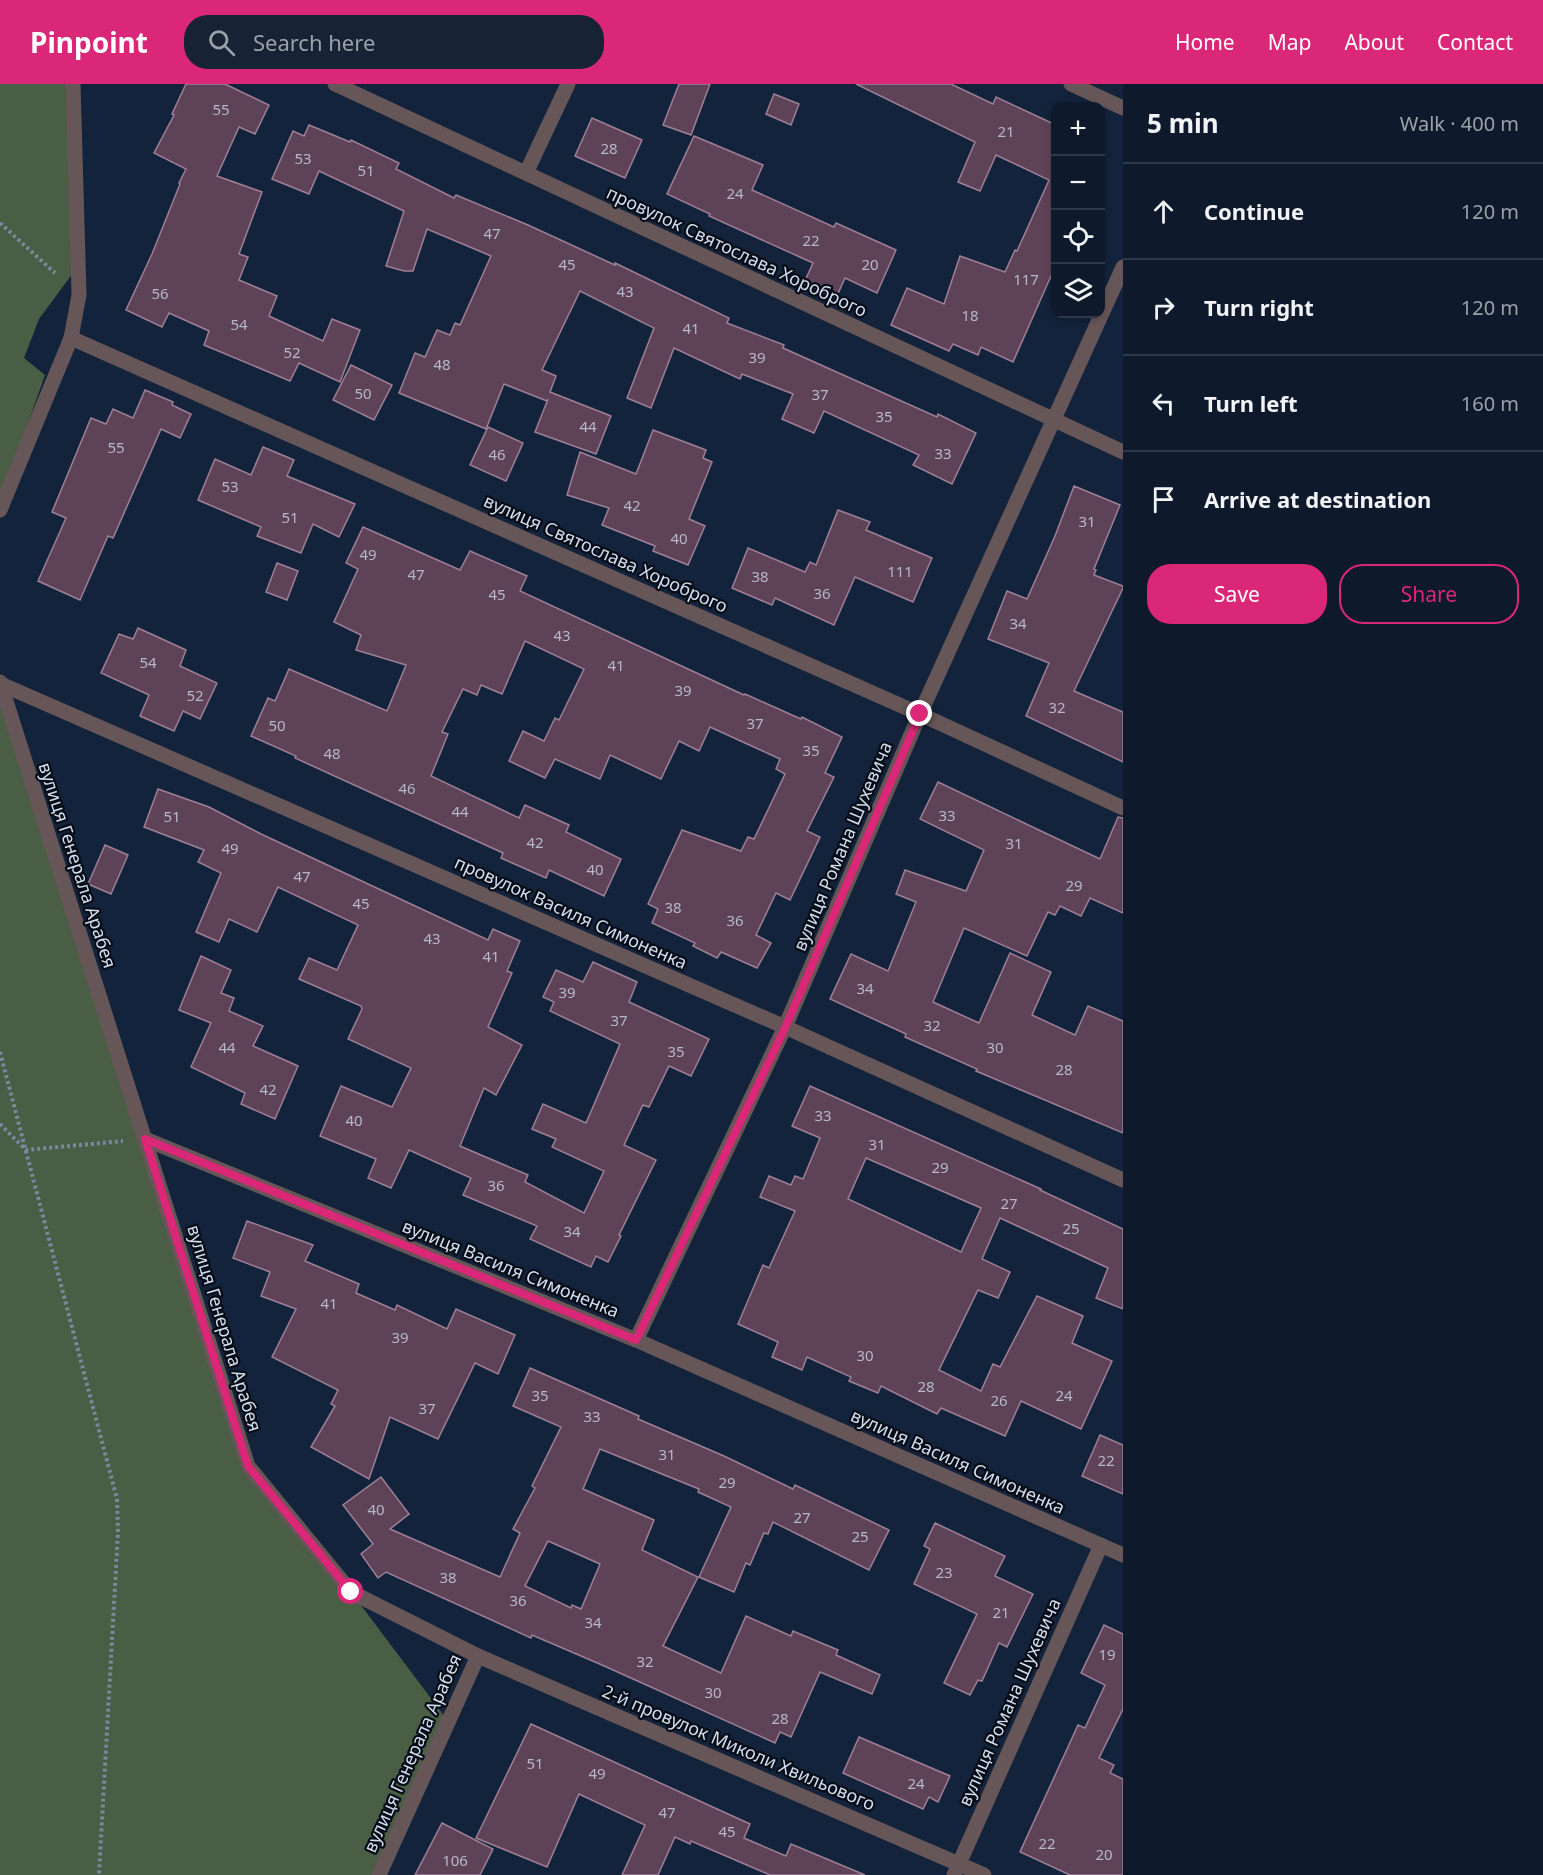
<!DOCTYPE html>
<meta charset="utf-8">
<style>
:root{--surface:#0e1a2c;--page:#172334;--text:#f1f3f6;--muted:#9ba1a9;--line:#2e3848;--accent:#db2777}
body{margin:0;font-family:"Noto Sans",sans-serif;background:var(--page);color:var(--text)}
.controls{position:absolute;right:18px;top:18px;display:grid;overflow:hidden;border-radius:12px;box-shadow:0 3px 9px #0003}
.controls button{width:54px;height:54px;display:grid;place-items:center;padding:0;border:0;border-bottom:2px solid var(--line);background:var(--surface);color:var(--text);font:30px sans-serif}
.stop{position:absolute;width:18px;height:18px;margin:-14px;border:4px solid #db2777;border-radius:50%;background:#fff}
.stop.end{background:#db2777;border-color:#fff;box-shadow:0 2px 6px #0008}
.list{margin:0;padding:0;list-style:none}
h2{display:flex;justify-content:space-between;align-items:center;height:78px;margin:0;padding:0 24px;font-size:26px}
h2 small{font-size:20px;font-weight:400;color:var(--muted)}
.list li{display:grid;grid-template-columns:39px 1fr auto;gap:18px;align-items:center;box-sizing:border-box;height:96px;padding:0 24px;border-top:2px solid var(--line)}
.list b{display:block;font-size:22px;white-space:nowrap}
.list em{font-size:20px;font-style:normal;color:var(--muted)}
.actions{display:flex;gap:12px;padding:18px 24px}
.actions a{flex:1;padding:14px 0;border:2px solid var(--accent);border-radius:24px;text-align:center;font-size:21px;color:var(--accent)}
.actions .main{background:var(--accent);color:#fff}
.icon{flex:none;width:33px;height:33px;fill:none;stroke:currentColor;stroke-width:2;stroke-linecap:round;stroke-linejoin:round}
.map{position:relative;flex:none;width:1123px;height:1791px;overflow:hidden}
header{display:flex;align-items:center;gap:36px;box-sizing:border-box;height:84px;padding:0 30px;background:var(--accent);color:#fff}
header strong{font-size:28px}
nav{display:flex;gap:33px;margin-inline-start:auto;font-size:21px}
.search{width:420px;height:54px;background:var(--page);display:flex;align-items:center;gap:15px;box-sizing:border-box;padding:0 21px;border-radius:24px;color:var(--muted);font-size:22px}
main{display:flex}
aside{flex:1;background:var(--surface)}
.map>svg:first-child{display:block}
</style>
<header>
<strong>Pinpoint</strong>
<div class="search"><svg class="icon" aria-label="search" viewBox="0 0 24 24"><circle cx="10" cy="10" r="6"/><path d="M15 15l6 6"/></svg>Search here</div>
<nav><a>Home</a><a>Map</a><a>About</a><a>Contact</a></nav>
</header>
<main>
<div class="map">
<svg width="1123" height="1791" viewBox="0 0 1123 1791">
<rect width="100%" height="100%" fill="#13233b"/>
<g fill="#495e45">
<path d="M0,0H71L73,189L39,235L24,274L45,291L0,419Z"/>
<path d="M0,598L248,1382L351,1508L448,1637L379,1791H0Z"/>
</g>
<g fill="#5e4358" stroke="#9d7f96" stroke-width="1.5" fill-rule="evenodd">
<path d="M186,0H225L269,21L255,50L239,43L217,92L262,108L239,170L248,173L239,196L277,212L269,232L323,257L332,235L360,246L340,298L299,279L290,297L204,261L209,247L169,229L162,243L126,226L152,170L180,100L179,99L186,85L154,69L174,31L172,30Z"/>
<path d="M679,0H710L691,51L663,41Z"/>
<path d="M856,0H951L993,20L996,13L1056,41V174L1052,182L1055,183L1013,278L981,263L978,271L953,260L949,267L891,241L907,204L944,220L960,172L1005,188L1015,166L1017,167L1049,96L996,71L980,107L958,98L975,58Z"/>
<path d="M774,10L799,20L791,41L766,30Z"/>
<path d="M592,34L642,56L625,94L575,72Z"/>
<path d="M309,41L350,58L351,56L399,79L396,85L454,114L456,111L528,141L615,181V179L729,234L727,239L784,261L783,264L937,333L938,330L976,349L952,400L913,381L919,371L824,327L814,349L782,335L793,310L742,290L740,295L674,264L651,324L627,314L654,244L580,207L542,286L556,292L550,308L611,332L596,370L535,348L548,315L547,317L504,300L486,345L399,309L415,269L425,273L437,246L450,251L455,239L460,241L491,172L427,145L413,187H404L386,182L404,127L319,87L309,110L272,95L293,47L304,52Z"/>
<path d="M694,52L763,81L752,106L834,143L836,139L896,166L877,209L845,194L836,214L804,199L813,179L709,132L710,130L667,110Z"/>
<path d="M351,281L392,301L374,336L333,316Z"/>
<path d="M145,306L173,318L172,321L191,330L180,354L161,345L113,454L108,452L80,516L38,497L66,434L52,428L91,334L106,340L113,325L133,334Z"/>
<path d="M488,343L523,359L506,397L470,381Z"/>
<path d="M653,346L706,366L703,374L712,378L689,435L705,442L688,481L653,467L655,462L602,441L609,424L567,411L580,368L636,390Z"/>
<path d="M263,363L294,376L287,392L355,420L339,453L313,440L301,469L257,452L261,443L198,416L215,375L251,391Z"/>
<path d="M1074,402L1120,421L1094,485L1096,486L1094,491L1123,502V504L1074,607L1123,628V678L1026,632L1049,579L988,555L1007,507L1027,515L1055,452Z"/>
<path d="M838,426L870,438L866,446L932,474L913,518L855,493L834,541L775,514L772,521L732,504L748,464L805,488L810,478L816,481Z"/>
<path d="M363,443L460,486L470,467L527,492L520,507L744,611L745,610L801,635L802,633L842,653L825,689L834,693L807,747L820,753L790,816L776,809L756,851L771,859L757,884L721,868L717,874L693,862L695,859L652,839L658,825L648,820L682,746L741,767L748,753L754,755L785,690L776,685L780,675L710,643L699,667L679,657L661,695L610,671L600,695L555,675L545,694L509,677L523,647L544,657L555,634L559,636L584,585L525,557L502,610L481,601L477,611L463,605L442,648L448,650L431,692L519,734L525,721L569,741L566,748L621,775L604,812L549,786L546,794L501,774L503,769L295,674L296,672L251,652L268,614L275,617L289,585L387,627L406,581L356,566L361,551L334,538L358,485L346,479Z"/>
<path d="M277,479L298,487L287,516L266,508Z"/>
<path d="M138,544L186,566L180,582L217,599L200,635L183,627L174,647L140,632L149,611L101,589L119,550L133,555Z"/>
<path d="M938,698L1100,775L1118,733L1123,734V829L1090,814L1081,832L1060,822L1055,831L1048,828L1027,872L964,844L933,918L979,939L1010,869L1051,888L1032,931L1075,951L1088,922L1123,937V1049L976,987L977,985L905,953L906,950L830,915L851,870L888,887L916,818L896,810L905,786L966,807L984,766L920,735Z"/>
<path d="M158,705L209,723L261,750L488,856L493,845L520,857L507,887L512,889L488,943L522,961L496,1011L484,1004L460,1062L528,1091L525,1098L584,1129L604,1087L552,1063L556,1055L532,1045L543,1020L586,1039L620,960L550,927L554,918L543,913L556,886L583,898L593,878L637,898L629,918L709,955L691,992L669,982L649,1023L643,1021L624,1061L656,1076L619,1151L621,1152L608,1178L596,1172L591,1183L530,1155L537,1142L463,1111L471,1094L409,1066L391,1104L368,1094L376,1075L320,1052L341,1002L392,1023L411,984L348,955L362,925L361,922L299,895L309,874L337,886L358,841L278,803L257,848L229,835L219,858L196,848L221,789L198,778L204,766L144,743Z"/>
<path d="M105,761L128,771L111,810L88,800Z"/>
<path d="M201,872L231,886L221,909L234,914L229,927L263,942L253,962L298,982L275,1035L241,1020L245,1009L191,983L211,939L179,926Z"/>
<path d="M810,1002L1041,1105L1040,1106L1123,1145V1225L1096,1214L1108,1184L1000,1134L982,1175L1010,1188L998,1214L978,1206L939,1286L981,1307L993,1280L1000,1283L1037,1212L1083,1232L1072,1259L1112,1277L1081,1345L1021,1317L1005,1352L941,1324L937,1330L881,1302L878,1309L849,1297L851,1293L807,1273L802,1286L772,1273L778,1258L738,1240L763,1181L769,1184L795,1127L760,1113L769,1092L791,1101L795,1092L803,1095L820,1054L792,1042ZM866,1074L981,1124L961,1168L848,1115Z"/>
<path d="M247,1137L313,1161L305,1177L359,1200L356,1209L395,1226L397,1221L447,1245L456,1225L515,1251L498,1290L475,1279L438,1355L390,1333L369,1395L311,1363L335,1322L331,1320L338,1306L272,1273L296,1225L261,1212L270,1188L233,1174Z"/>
<path d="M530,1284L639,1332L638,1335L724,1372L793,1405L795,1401L889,1446L869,1486L773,1438L768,1450L764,1449L750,1481L746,1479L734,1508L699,1493L731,1423L698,1408L699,1405L600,1365L583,1405L654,1436L642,1466L698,1493L663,1562L721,1589L746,1532L791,1552L793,1547L838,1566L836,1571L880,1591L872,1610L820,1588L791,1653L780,1648L775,1659L602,1581L532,1551L531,1554L386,1488L378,1494L361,1470L373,1460L343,1421L381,1393L409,1430L390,1445L500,1493L520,1449L513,1445L535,1404L532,1402L561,1343L513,1322ZM548,1457L600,1480L581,1525L572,1521L571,1524L525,1502Z"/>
<path d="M1100,1351L1123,1361V1410L1082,1392Z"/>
<path d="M935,1439L1005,1472L995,1492L1033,1510L1007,1563L999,1559L982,1597L978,1596L970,1611L944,1599L977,1530L914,1500L930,1465L924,1462Z"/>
<path d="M1104,1541L1123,1550V1625L1099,1674L1114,1681L1110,1689L1123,1695V1791H1070L1020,1768L1078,1641L1085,1644L1105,1601L1081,1589Z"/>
<path d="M531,1640L750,1740L744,1754L786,1772L791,1760L865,1791H770L691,1757L690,1760L675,1753L658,1791H622L645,1741L579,1710L547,1783L476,1754Z"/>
<path d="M859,1653L950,1692L938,1718L929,1713L923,1725L843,1689Z"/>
<path d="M442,1739L493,1765L480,1791H415Z"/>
</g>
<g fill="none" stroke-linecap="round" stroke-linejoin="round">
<g stroke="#7b889c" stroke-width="4" stroke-dasharray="3 3" stroke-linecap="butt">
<path d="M0,139L55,189"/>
<path d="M0,968L117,1415L118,1448L99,1791"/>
<path d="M0,1040L26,1066L123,1057"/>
</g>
<path stroke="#665657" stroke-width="15" d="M526,89L568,0"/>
<g stroke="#665657" stroke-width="15">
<path d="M335,0L1123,368"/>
<path d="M1071,0L1123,24"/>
<path d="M71,254L920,630L1123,724"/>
<path d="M0,426L71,254L79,211L73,0"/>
<path d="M0,598L248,1382L351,1508L478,1572L984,1791"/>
<path d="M1,600L785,943L1123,1096"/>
<path d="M145,1055L636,1256L1123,1471"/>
<path d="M636,1256L785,943L920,630L1123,183"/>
<path d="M379,1791L478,1572"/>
<path d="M954,1791L1101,1461"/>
</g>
</g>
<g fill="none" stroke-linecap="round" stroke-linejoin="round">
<path stroke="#db2777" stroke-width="8" d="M351,1508L248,1382L145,1055L636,1256L785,944L920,630"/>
</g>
<g text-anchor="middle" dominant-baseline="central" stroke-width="4.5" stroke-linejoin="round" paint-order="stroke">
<g font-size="15" fill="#b6b7c8">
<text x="221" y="25">55</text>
<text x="1006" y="47">21</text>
<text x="609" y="64">28</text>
<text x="303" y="74">53</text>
<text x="366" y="86">51</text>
<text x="735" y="109">24</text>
<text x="492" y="149">47</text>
<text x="811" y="156">22</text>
<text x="567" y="180">45</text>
<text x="870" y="180">20</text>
<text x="1026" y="195">117</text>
<text x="625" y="207">43</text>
<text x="160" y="209">56</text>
<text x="970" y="231">18</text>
<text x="239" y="240">54</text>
<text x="691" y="244">41</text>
<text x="292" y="268">52</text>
<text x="757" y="273">39</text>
<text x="442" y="280">48</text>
<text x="363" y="309">50</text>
<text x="820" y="310">37</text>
<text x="884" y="332">35</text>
<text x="588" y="342">44</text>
<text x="116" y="363">55</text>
<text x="943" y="369">33</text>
<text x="497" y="370">46</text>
<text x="230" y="402">53</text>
<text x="632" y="421">42</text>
<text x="290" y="433">51</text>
<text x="1087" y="437">31</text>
<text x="679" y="454">40</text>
<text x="368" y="470">49</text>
<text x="900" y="487">111</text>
<text x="416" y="490">47</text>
<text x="760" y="492">38</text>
<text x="822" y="509">36</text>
<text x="497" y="510">45</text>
<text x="1018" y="539">34</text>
<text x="562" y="551">43</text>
<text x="148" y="578">54</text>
<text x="616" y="581">41</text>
<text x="683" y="606">39</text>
<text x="195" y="611">52</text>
<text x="1057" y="623">32</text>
<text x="755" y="639">37</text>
<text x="277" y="641">50</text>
<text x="811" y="666">35</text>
<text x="332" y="669">48</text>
<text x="407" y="704">46</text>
<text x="460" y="727">44</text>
<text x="947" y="731">33</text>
<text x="172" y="732">51</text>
<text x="535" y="758">42</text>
<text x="1014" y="759">31</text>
<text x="230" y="764">49</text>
<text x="595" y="785">40</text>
<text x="302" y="792">47</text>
<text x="1074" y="801">29</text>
<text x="361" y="819">45</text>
<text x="673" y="823">38</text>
<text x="735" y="836">36</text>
<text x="432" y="854">43</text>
<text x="491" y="872">41</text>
<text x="865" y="904">34</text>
<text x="567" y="908">39</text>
<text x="619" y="936">37</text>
<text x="932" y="941">32</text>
<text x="227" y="963">44</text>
<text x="995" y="963">30</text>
<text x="676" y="967">35</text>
<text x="1064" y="985">28</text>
<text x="268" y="1005">42</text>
<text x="823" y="1031">33</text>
<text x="354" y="1036">40</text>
<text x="877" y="1060">31</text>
<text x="940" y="1083">29</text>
<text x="496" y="1101">36</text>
<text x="1009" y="1119">27</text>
<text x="1071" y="1144">25</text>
<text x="572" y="1147">34</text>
<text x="329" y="1219">41</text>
<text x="400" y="1253">39</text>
<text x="865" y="1271">30</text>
<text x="926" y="1302">28</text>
<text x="540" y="1311">35</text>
<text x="1064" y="1311">24</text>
<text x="999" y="1316">26</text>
<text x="427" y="1324">37</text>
<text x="592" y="1332">33</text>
<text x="667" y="1370">31</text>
<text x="1106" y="1376">22</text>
<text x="727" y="1398">29</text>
<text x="376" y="1425">40</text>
<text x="802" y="1433">27</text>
<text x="860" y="1452">25</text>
<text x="944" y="1488">23</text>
<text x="448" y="1493">38</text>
<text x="518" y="1516">36</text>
<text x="1001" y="1528">21</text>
<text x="593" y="1538">34</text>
<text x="1107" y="1570">19</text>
<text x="645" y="1577">32</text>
<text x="713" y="1608">30</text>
<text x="780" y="1634">28</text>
<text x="535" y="1679">51</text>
<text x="597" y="1689">49</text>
<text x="916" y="1699">24</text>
<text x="667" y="1728">47</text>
<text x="727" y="1747">45</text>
<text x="1047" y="1759">22</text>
<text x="1104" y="1770">20</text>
<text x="455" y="1776">106</text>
</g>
<g font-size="18" fill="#d3deee" stroke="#060d17">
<text transform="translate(737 167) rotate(25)">провулок Святослава Хороброго</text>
<text transform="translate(606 469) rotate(24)">вулиця Святослава Хороброго</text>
<text transform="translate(842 762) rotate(-67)">вулиця Романа Шухевича</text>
<text transform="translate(78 781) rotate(72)">вулиця Генерала Арабея</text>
<text transform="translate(571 828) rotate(24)">провулок Василя Симоненка</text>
<text transform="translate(511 1184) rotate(22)">вулиця Василя Симоненка</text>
<text transform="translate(225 1244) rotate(73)">вулиця Генерала Арабея</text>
<text transform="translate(958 1377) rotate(24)">вулиця Василя Симоненка</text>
<text transform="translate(1009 1618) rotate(-66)">вулиця Романа Шухевича</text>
<text transform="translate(739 1663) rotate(23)">2-й провулок Миколи Хвильового</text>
<text transform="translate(412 1669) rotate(-66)">вулиця Генерала Арабея</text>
</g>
</g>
</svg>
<div class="controls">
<button>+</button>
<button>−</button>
<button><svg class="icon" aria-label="locate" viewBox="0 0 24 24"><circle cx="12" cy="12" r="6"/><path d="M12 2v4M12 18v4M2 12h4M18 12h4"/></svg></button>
<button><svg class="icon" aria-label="layers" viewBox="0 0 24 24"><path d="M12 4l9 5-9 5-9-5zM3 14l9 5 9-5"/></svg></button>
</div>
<div class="stop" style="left:351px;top:1508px"></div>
<div class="stop end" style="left:920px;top:630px"></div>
</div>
<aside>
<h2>5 min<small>Walk · 400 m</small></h2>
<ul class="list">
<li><svg class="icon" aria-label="ahead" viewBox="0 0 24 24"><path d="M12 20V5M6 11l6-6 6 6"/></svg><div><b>Continue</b></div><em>120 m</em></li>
<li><svg class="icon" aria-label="right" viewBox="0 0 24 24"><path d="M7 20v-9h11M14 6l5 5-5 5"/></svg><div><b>Turn right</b></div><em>120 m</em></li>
<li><svg class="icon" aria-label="left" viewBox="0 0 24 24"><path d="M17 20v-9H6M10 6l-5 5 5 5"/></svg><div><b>Turn left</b></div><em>160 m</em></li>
<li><svg class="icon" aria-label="arrive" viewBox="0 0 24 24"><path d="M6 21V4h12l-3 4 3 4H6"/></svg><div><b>Arrive at destination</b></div></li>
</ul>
<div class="actions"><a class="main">Save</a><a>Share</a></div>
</aside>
</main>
